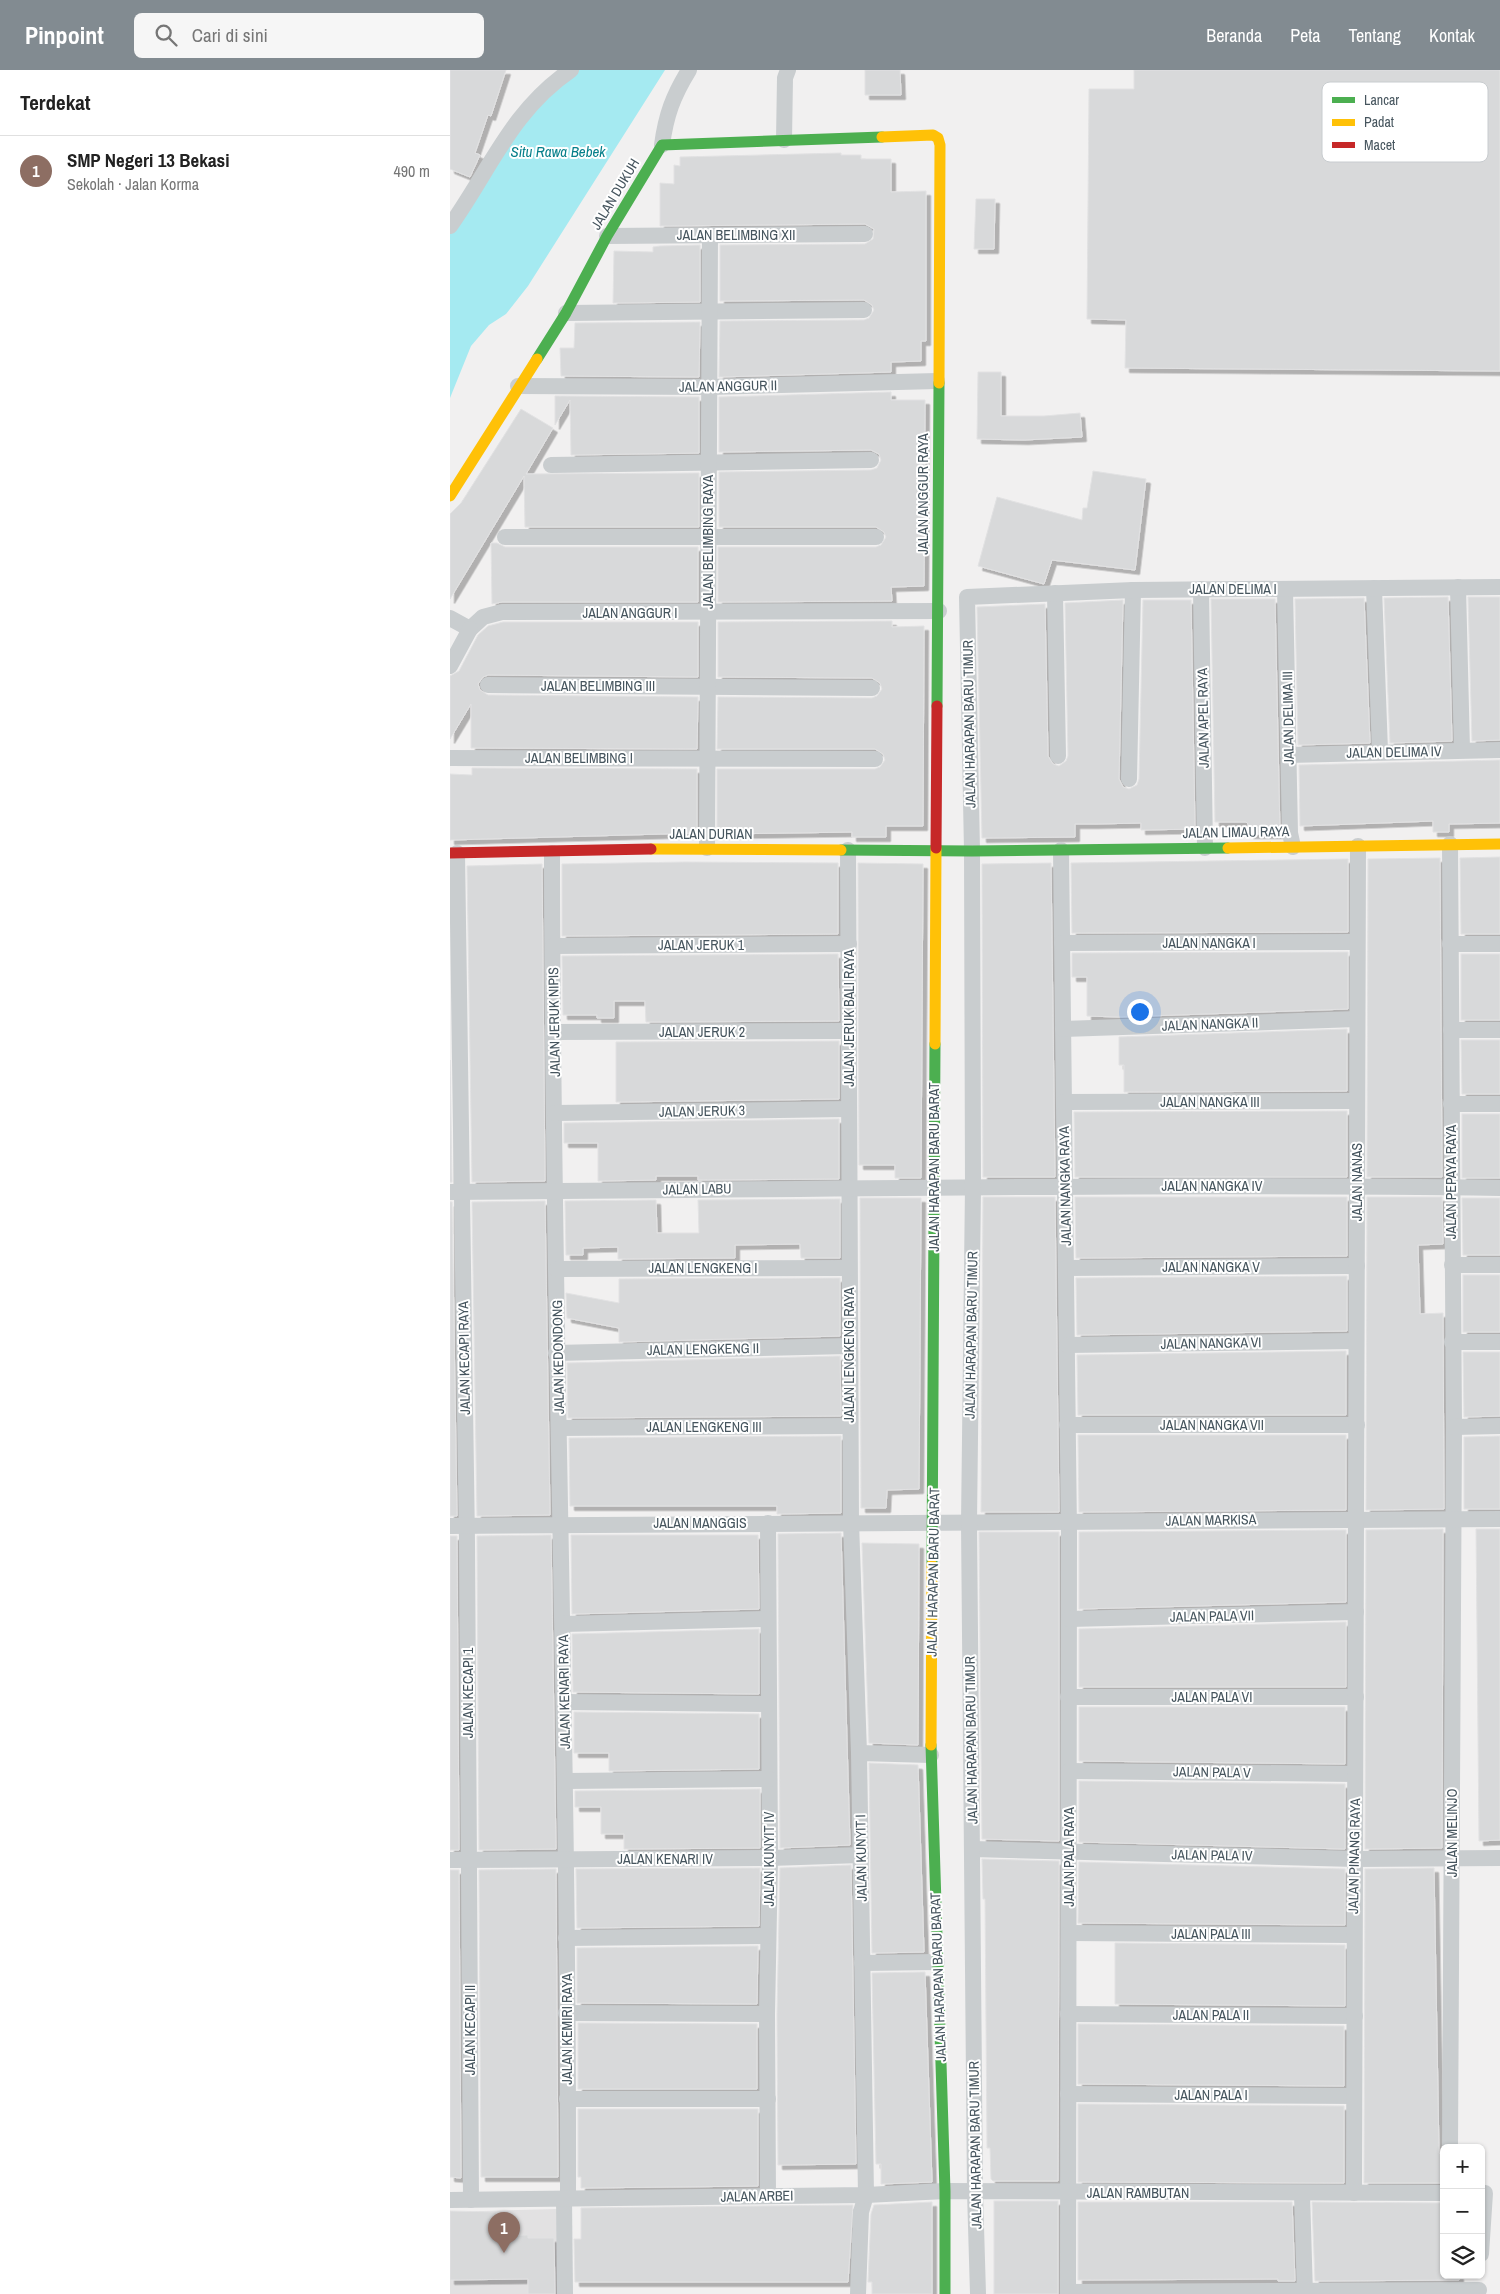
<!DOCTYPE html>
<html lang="id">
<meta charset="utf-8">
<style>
:root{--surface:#fff;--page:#f6f6f6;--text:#222;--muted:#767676;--line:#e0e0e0;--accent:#828b91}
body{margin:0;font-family:"Archivo Narrow",sans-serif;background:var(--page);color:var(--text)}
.controls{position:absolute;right:15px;bottom:15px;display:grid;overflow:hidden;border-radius:8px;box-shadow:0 1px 4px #0004}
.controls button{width:45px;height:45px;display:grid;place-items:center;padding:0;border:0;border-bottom:1px solid var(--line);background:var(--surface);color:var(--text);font:25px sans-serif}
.you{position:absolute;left:689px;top:941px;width:18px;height:18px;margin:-12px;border:4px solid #fff;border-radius:50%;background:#1a73e8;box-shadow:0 0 0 8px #1a73e833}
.badge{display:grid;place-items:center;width:32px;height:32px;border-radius:50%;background:var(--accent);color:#fff;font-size:16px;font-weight:700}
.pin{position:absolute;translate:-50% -41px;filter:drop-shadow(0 1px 2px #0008)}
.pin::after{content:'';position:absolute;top:26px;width:18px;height:15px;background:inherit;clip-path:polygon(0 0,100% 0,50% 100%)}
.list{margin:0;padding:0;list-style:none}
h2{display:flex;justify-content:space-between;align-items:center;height:65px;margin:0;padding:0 20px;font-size:21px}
h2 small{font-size:16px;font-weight:400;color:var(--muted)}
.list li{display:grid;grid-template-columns:32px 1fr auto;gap:15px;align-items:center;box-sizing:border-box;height:70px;padding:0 20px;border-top:1px solid var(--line)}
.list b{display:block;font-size:19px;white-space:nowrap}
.list p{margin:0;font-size:16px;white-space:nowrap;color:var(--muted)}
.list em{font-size:16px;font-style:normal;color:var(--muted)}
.icon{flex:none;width:28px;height:28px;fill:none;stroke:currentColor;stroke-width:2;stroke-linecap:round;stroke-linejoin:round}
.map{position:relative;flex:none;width:1050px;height:2224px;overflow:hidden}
header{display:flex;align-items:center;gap:30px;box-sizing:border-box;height:70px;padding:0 25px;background:var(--accent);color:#fff}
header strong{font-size:24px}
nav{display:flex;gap:28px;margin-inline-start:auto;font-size:18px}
.search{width:350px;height:45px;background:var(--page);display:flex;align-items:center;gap:12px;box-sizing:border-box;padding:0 18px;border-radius:8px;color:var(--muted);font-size:19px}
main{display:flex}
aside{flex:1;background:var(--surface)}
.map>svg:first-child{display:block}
</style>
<header>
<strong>Pinpoint</strong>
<div class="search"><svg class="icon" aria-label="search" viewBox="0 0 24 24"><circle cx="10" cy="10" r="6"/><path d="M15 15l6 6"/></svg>Cari di sini</div>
<nav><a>Beranda</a><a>Peta</a><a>Tentang</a><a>Kontak</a></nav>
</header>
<main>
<aside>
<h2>Terdekat<small></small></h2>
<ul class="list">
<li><span class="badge" style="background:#8d6e63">1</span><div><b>SMP Negeri 13 Bekasi</b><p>Sekolah · Jalan Korma</p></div><em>490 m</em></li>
</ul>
</aside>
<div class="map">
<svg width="1050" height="2224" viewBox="0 0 1050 2224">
<defs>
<filter id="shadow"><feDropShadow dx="4.5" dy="4.5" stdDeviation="0" flood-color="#0004"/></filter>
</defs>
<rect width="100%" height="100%" fill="#f1f0f0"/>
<path fill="#e2e1e2" d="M107,2139L108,2224H0V2142Z"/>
<path fill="#a5eaf1" d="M124,0H215L78,216L56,244L39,255L21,276L0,328V162L75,44Z"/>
<g fill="#d8d9da" stroke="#e2e2e3" filter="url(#shadow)">
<path d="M0,0H56L41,46L38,45L25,83L30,85L20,107L0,99Z"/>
<path d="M415,0H450L451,25H415Z"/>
<path d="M684,0H1050V301L675,298L676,250L637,249L639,19H684Z"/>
<path d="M391,83V85H411V89H441V122L476,121V271H471V291L441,292V302L269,307L270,251L414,250L419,248L424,240L422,235L414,230L270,231V175L415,174L423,169L424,159L415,154L210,156V113L224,114V95L230,96V87Z"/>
<path d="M526,129H545L544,179H524Z"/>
<path d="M250,175V232L163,233L164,181L203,182V177L210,176Z"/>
<path d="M250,252L249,307L111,306L110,278H124L125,253Z"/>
<path d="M528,302H551V346H594L630,343L632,367L574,370L527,369Z"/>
<path d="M441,322V330H475L474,516L441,517L442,531L268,532V477H426L431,475L436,467L434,462L426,457H269V402L421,400L427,398L431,390L429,384L421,380L269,382V327Z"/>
<path d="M105,326L249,327V383L121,385L120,330L105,355Z"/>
<path d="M71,339L103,358L76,404L249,403V457H75L74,406L0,529V444L11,433Z"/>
<path d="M643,401L696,409L685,500L602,490L594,514L528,496L547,427L632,450L633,438H637Z"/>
<path d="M41,473H47L55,477H248V532H52L42,534Z"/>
<path d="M998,527L1002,671L940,673L934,528Z"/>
<path d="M1018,527H1050V670L1022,671Z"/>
<path d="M914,528L920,673L848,675L845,529Z"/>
<path d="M761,529H825L830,764H799L798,754L796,752H765Z"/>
<path d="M673,530L669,709L673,717L679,719L687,715L689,709L693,530H741L745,759L691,760V753L644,754H625V767L532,768L527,537L595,534L598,686L603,694L609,696L616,691L618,686L615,533Z"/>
<path d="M442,551V557L474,556L473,756H436V767H402V762L273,764V762H267V699H425L430,697L435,690L433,684L425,679H267L268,627L422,628L427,626L432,619L430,613L422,608L268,607V552Z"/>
<path d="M53,552H248V607L38,605L33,607L28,614L30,620L38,625L248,627L247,679L21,678V634L0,669V606L9,601L28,565L38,556Z"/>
<path d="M1050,690V753L999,754V762H983V751L850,756L849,695Z"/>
<path d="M22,698L247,699V763L0,770V704L22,705Z"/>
<path d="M1050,787V864H1011L1010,788Z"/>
<path d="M990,788L992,1107H917L918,789Z"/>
<path d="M898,789V862L622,863L621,793Z"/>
<path d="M235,792L388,793V864L112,866V794Z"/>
<path d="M408,793L473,794L471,1108H445V1095H409Z"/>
<path d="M601,793L605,1107H533L532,794Z"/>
<path d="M92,794L95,1111L22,1112L17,796Z"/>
<path d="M898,882V939L669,947L637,946V907H622V883Z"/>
<path d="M388,884L389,951L196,952L195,931H164V948H147V945H113L112,886Z"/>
<rect x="1011" y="884" width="39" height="66"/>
<path d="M897,959V1021L674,1022V995H669V967Z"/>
<path d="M1011,970H1050V1024H1012Z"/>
<path d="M389,971V1029L166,1032V972Z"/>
<path d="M0,990L2,1112H0Z"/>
<path d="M897,1041V1107H625L624,1042Z"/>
<rect x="1012" y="1044" width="38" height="64"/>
<path d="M389,1049V1109L248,1110V1106H206V1110L148,1111V1073H114V1053Z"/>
<path d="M533,1127H605L609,1442H531Z"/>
<path d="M625,1127H897V1186L626,1188Z"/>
<path d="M917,1127H992L993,1174L968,1175L970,1244L993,1243L994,1439L916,1440Z"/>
<path d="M410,1128H471L469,1419L437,1420L436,1438H411Z"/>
<path d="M1012,1128H1050V1185H1013Z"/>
<path d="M390,1129V1188H351L350,1174L285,1175V1188L168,1189V1177L133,1178V1185H116L115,1131L206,1130L207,1163H249L248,1130Z"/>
<path d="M95,1131L100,1445L27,1446L22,1132Z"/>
<path d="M0,1132H2L7,1446H0Z"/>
<rect x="1013" y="1205" width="37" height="57"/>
<path d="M897,1206V1261L627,1265L626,1208Z"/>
<path d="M390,1208V1266L169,1272V1258L117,1248L116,1223L169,1233V1209Z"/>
<path d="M896,1281V1345H628L627,1285Z"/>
<path d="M1013,1282H1050V1346L1014,1347Z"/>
<path d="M390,1286L391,1346L118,1348L117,1293Z"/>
<path d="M628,1365H896V1440L629,1442Z"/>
<path d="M391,1366V1443L327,1444V1436H120L119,1368Z"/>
<path d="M1050,1366V1439H1014V1367Z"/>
<path d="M993,1459L992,1778L915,1779L916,1460Z"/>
<path d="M1026,1459H1050V1770L1029,1771Z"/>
<path d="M896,1460V1532L629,1539V1462Z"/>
<path d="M529,1462H609V1771L532,1769Z"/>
<path d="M391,1463L400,1775L330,1778L328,1464Z"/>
<path d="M101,1465L106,1779L29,1780L27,1466Z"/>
<path d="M121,1465H308L309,1539L122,1544Z"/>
<path d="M0,1466H7L9,1780H0Z"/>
<path d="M412,1473L469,1474L468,1675L419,1673Z"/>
<path d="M896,1552V1617H629V1559Z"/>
<path d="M309,1559V1624L123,1622L122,1564Z"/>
<path d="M629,1637H895V1694L629,1691Z"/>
<path d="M124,1642L309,1644V1699L159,1701V1683H124Z"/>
<path d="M419,1693L468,1695L474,1882L422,1883Z"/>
<path d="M629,1711L895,1714V1779L629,1772Z"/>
<path d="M310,1719V1778L174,1779V1764H151V1737H125V1721Z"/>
<path d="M532,1789L609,1791L608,2111H543L541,2109L540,2078H537L535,1829H533Z"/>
<path d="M629,1792L895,1799V1855L628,1853Z"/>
<path d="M401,1795L406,2094L328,2095L327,1944L330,1798Z"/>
<path d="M310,1798L309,1856L127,1858L126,1799Z"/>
<path d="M984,1798L989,2083L994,2086V2113H914L915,1799Z"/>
<path d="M106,1799L108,2107H31L29,1800Z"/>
<path d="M0,1800H9L11,2108L0,2107Z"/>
<path d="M665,1873L895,1875V1936L665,1934Z"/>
<path d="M308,1876L307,1934L127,1933V1878Z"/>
<path d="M475,1902L482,2112L431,2114V2094H426L422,1903Z"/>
<path d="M128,1953L307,1954V2019H128Z"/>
<path d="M628,1954L894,1956V2016L628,2014Z"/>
<path d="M628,2034L894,2036V2113L628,2112Z"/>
<path d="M128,2039H308V2116L131,2118V2107H128Z"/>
<rect x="544" y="2131" width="64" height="93"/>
<path d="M482,2132V2224H422V2212H418L421,2144L424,2135Z"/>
<path d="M628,2132H842L845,2211H828V2209L628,2210Z"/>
<path d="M862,2132L994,2133V2205H1009V2210L865,2211Z"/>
<path d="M403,2135L398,2212H125L124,2169H131V2138Z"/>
<path d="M0,2141L47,2142V2166L78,2165V2168H104L105,2224H78V2209L0,2210Z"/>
</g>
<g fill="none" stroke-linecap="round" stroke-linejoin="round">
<g stroke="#c9cdcf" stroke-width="16">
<path d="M334,70L335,8L338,0"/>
<path d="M212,75C216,45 223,26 239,0"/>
<path d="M0,156C40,100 61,41 121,0"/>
<path d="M157,166L415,164"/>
<path d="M116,243L414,240"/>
<path d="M68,316L259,317L487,311"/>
<path d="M101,395L421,390"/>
<path d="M55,467H426"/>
<path d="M1008,517L1012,680"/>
<path d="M924,518L930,681"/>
<path d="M751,519L755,778"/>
<path d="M835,519L840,763L843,777"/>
<path d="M605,523L608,686"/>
<path d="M0,548L20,559L33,547L52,542L489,541"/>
<path d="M0,596L20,559"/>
<path d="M38,615L422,618"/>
<path d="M838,685L1050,680"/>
<path d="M0,688L425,689"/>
<path d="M679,709L683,520"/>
<path d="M1000,774L1004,1357L1000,2078"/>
<path d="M257,778L260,166"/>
<path d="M398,780L401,1452L409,1683L416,2125L411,2142L408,2224"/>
<path d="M611,780L619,1463L618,2224"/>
<path d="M7,783L17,1472L21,2130"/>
<path d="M102,783C102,1231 119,1680 118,2129"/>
<path d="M612,873L907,872"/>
<path d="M1000,874H1050"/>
<path d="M103,876L399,874"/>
<path d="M613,959L907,949"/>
<path d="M1001,960H1050"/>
<path d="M104,962L399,961"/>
<path d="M614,1032L907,1031"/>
<path d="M1001,1034H1050"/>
<path d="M105,1043L399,1039"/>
<path d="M0,1122C350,1120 700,1113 1050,1118"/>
<path d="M1002,1195H1050"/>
<path d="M616,1198L907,1196"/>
<path d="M107,1199L399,1198"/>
<path d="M1002,1272H1050"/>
<path d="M617,1275L906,1271"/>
<path d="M106,1283L399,1276"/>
<path d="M617,1355H907"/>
<path d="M1004,1357L1050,1356"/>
<path d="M109,1358L400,1356"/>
<path d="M318,1453L320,1788L317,1944L318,2126"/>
<path d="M0,1456L1050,1449"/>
<path d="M619,1549L906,1542"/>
<path d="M113,1554L318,1549"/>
<path d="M618,1627H906"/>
<path d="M114,1632L319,1634"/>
<path d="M409,1683L481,1685"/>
<path d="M619,1701L905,1704"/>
<path d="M115,1711L319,1709"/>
<path d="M522,1779L905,1789L1050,1788"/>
<path d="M0,1790L320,1788L411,1785"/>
<path d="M619,1863L903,1865"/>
<path d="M116,1868L318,1866"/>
<path d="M412,1893L487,1892"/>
<path d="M116,1943L317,1944"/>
<path d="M618,1944L905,1946"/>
<path d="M618,2024L904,2026"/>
<path d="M117,2029H318"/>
<path d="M904,2123L908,776"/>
<path d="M852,2124L855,2224"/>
<path d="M114,2128L115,2224"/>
<path d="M0,2130L416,2125L495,2121L994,2123"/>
<path d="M1031,2184L1035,2123"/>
<path d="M618,2222L1029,2220"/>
<path d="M528,2224L525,2122L519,1453L523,1116L522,781L517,527L683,520L1050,517"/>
</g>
<g stroke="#4caf50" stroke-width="11">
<path d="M87,289L116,243L157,166L212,75L432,67"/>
<path d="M487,636L489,313"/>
<path d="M391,780L522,781L778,778"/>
<path d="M482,1495L485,974"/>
<path d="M481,1675L495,2121V2224"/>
</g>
<g stroke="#ffc107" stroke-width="11">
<path d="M432,67L483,65L488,68L490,75L489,313"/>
<path d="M0,426L87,289"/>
<path d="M778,778L1050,774"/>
<path d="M201,779L391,780"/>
<path d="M485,974L486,778"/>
<path d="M481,1675L482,1495"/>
</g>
<g stroke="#c62828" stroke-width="11">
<path d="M486,778L487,636"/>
<path d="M0,783L201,779"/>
</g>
</g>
<g text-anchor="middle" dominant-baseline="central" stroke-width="4" stroke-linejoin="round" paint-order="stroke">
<g font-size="14" fill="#46555e" stroke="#fff">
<text transform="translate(165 124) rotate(-59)">JALAN DUKUH</text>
<text x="286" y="165">JALAN BELIMBING XII</text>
<text transform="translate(278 316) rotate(-1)">JALAN ANGGUR II</text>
<text transform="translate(473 424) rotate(-90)">JALAN ANGGUR RAYA</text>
<text transform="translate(258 472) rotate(-90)">JALAN BELIMBING RAYA</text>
<text x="783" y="519">JALAN DELIMA I</text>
<text x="180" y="543">JALAN ANGGUR I</text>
<text x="148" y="616">JALAN BELIMBING III</text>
<text transform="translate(753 648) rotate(-91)">JALAN APEL RAYA</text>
<text transform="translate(838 648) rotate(-91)">JALAN DELIMA III</text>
<text transform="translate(519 654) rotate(-91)">JALAN HARAPAN BARU TIMUR</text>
<text transform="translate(944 682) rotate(-1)">JALAN DELIMA IV</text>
<text x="129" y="688">JALAN BELIMBING I</text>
<text transform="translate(786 762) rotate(-1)">JALAN LIMAU RAYA</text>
<text x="261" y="764">JALAN DURIAN</text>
<text x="759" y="873">JALAN NANGKA I</text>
<text x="251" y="875">JALAN JERUK 1</text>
<text transform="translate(399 948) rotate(-90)">JALAN JERUK BALI RAYA</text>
<text transform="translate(104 952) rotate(-91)">JALAN JERUK NIPIS</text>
<text transform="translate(760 954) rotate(-2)">JALAN NANGKA II</text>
<text x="252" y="962">JALAN JERUK 2</text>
<text x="760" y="1032">JALAN NANGKA III</text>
<text transform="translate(252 1041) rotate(-1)">JALAN JERUK 3</text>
<text transform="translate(484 1097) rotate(-90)">JALAN HARAPAN BARU BARAT</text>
<text transform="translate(907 1112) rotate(-90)">JALAN NANAS</text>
<text transform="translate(1001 1112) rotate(-90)">JALAN PEPAYA RAYA</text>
<text transform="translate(615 1116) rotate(-91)">JALAN NANGKA RAYA</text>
<text x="762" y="1116">JALAN NANGKA IV</text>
<text transform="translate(247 1119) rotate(-1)">JALAN LABU</text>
<text x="761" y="1197">JALAN NANGKA V</text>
<text x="253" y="1198">JALAN LENGKENG I</text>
<text transform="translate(521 1265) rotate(-89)">JALAN HARAPAN BARU TIMUR</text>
<text transform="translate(761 1273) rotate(-1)">JALAN NANGKA VI</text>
<text transform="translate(253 1279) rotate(-1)">JALAN LENGKENG II</text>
<text transform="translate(399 1285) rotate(-90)">JALAN LENGKENG RAYA</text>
<text transform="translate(108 1287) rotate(-91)">JALAN KEDONDONG</text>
<text transform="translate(14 1288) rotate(-91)">JALAN KECAPI RAYA</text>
<text x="762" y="1355">JALAN NANGKA VII</text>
<text x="254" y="1357">JALAN LENGKENG III</text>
<text transform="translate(761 1450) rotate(-1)">JALAN MARKISA</text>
<text x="250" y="1453">JALAN MANGGIS</text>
<text transform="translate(483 1502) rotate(-89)">JALAN HARAPAN BARU BARAT</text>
<text transform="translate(762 1546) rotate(-1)">JALAN PALA VII</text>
<text transform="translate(114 1622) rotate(-91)">JALAN KENARI RAYA</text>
<text transform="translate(18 1623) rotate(-90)">JALAN KECAPI 1</text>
<text x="762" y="1627">JALAN PALA VI</text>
<text transform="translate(521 1670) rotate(-91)">JALAN HARAPAN BARU TIMUR</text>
<text transform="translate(762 1702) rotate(1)">JALAN PALA V</text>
<text transform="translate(1002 1763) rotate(-90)">JALAN MELINJO</text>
<text transform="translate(762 1785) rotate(1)">JALAN PALA IV</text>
<text transform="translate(904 1786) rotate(-89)">JALAN PINANG RAYA</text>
<text transform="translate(619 1787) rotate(-90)">JALAN PALA RAYA</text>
<text transform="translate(411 1788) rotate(-91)">JALAN KUNYIT I</text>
<text x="215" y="1789">JALAN KENARI IV</text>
<text transform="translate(319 1789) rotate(-90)">JALAN KUNYIT IV</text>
<text x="761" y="1864">JALAN PALA III</text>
<text transform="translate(488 1907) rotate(-92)">JALAN HARAPAN BARU BARAT</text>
<text x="761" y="1945">JALAN PALA II</text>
<text transform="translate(117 1959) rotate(-90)">JALAN KEMIRI RAYA</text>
<text transform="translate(20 1960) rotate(-90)">JALAN KECAPI II</text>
<text x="761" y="2025">JALAN PALA I</text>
<text transform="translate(525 2075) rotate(-91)">JALAN HARAPAN BARU TIMUR</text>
<text x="688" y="2123">JALAN RAMBUTAN</text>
<text transform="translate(307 2126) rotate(-1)">JALAN ARBEI</text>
</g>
<g font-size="15" font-style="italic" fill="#067f8a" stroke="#fff">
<text x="108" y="81">Situ Rawa Bebek</text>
</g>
</g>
<rect x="872" y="12" width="166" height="80" rx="8" fill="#fff" stroke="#c8cccf" stroke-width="1"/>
<rect x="882" y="27" width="23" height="6" fill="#4caf50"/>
<rect x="882" y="49" width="23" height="7" fill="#ffc107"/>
<rect x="882" y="72" width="23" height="6" fill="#c62828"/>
<g font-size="14" fill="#46555e">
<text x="914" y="35">Lancar</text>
<text x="914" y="57">Padat</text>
<text x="914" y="80">Macet</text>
</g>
</svg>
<div class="controls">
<button>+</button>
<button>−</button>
<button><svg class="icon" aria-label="layers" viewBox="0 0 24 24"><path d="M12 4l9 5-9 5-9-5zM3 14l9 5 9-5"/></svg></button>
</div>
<div class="you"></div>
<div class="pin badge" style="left:54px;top:2183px;background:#8d6e63">1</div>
</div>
</main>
